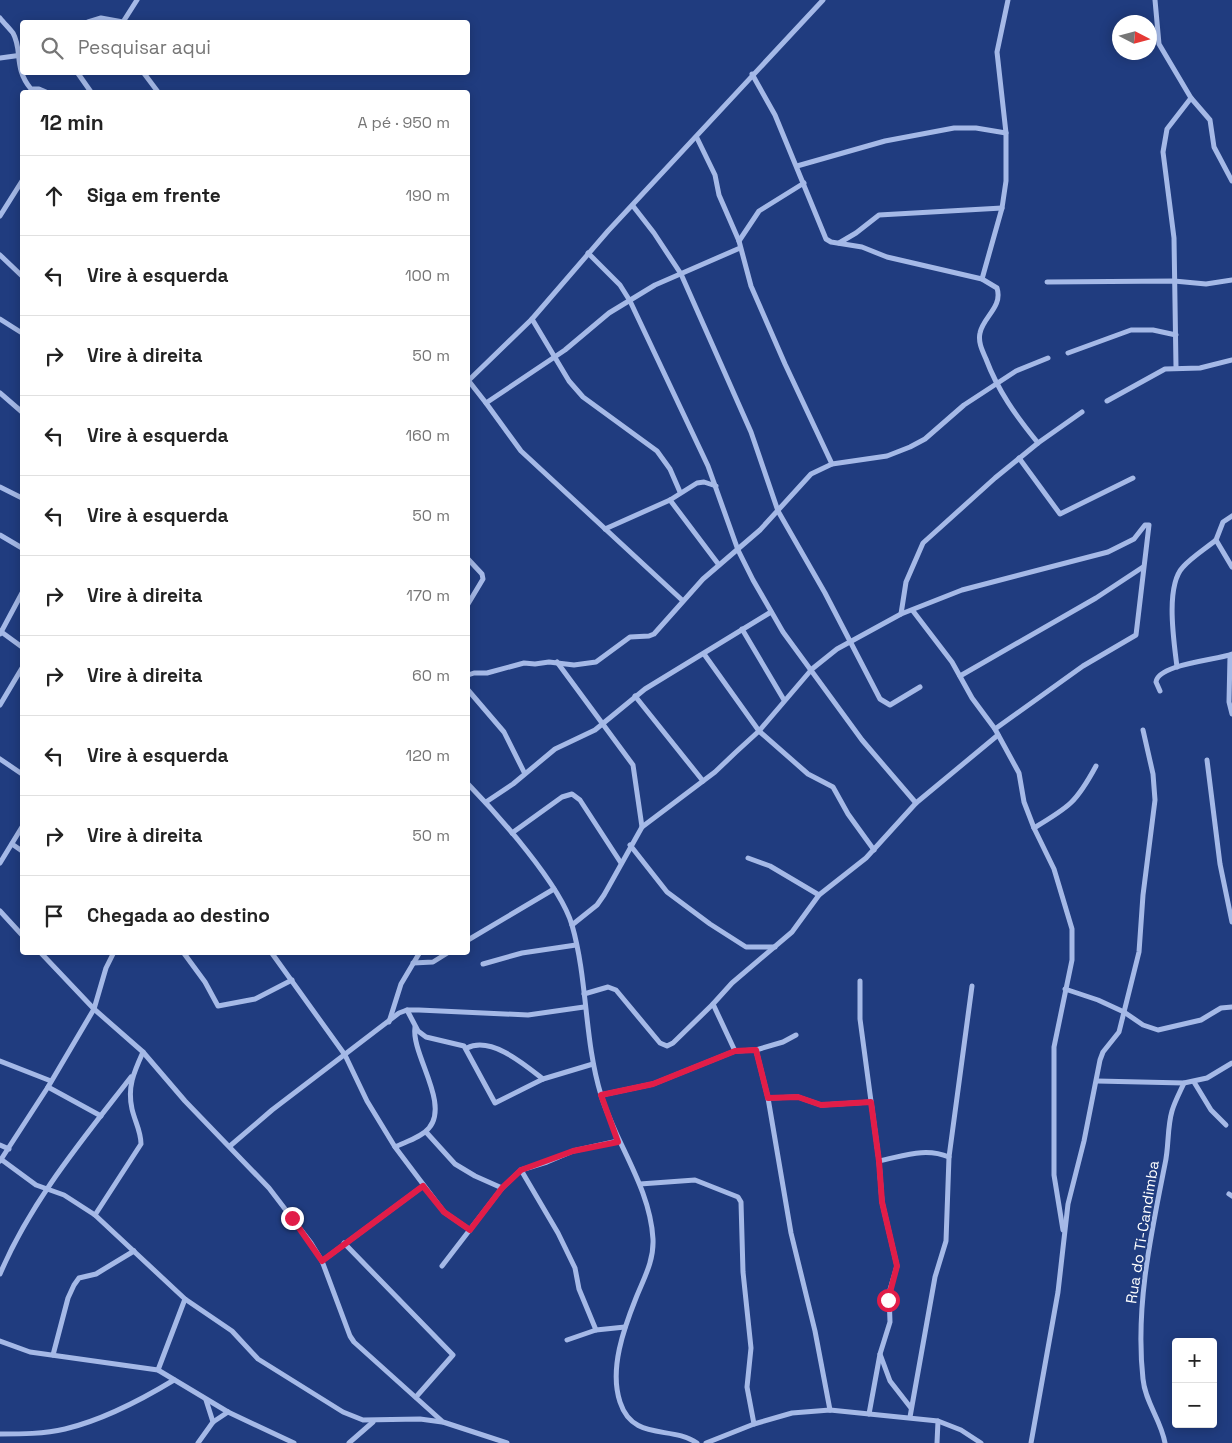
<!DOCTYPE html>
<html lang="pt">
<meta charset="utf-8">
<style>
:root{--surface:#fff;--page:#f6f6f6;--text:#222;--muted:#767676;--line:#e0e0e0}
body{margin:0;font-family:"Space Grotesk",sans-serif;background:var(--page);color:var(--text)}
.controls{position:absolute;right:15px;bottom:15px;display:grid;overflow:hidden;border-radius:5px;box-shadow:0 2px 12px #0003}
.controls button{width:45px;height:45px;display:grid;place-items:center;padding:0;border:0;border-bottom:1px solid var(--line);background:var(--surface);color:var(--text);font:25px sans-serif}
.compass{position:absolute;left:1112px;top:15px;width:45px;height:45px;border-radius:50%;background:var(--surface);box-shadow:0 2px 12px #0003;rotate:96deg}
.stop{position:absolute;width:15px;height:15px;margin:-11px;border:4px solid #e11d48;border-radius:50%;background:#fff}
.stop.end{background:#e11d48;border-color:#fff;box-shadow:0 1px 5px #0008}
.list{margin:0;padding:0;list-style:none}
h2{display:flex;justify-content:space-between;align-items:center;height:65px;margin:0;padding:0 20px;font-size:21px}
h2 small{font-size:16px;font-weight:400;color:var(--muted)}
.list li{display:grid;grid-template-columns:32px 1fr auto;gap:15px;align-items:center;box-sizing:border-box;height:80px;padding:0 20px;border-top:1px solid var(--line)}
.list b{display:block;font-size:19px;white-space:nowrap}
.list em{font-size:16px;font-style:normal;color:var(--muted)}
.icon{flex:none;width:28px;height:28px;fill:none;stroke:currentColor;stroke-width:2;stroke-linecap:round;stroke-linejoin:round}
.map{position:relative;flex:none;width:1232px;height:1443px;overflow:hidden}
.search{position:absolute;background:var(--surface);box-shadow:0 2px 12px #0003;left:20px;top:20px;width:450px;height:55px;display:flex;align-items:center;gap:12px;box-sizing:border-box;padding:0 18px;border-radius:5px;color:var(--muted);font-size:19px}
.panel{position:absolute;background:var(--surface);box-shadow:0 2px 12px #0003;left:20px;top:90px;width:450px;height:865px;border-radius:5px}
.map>svg:first-child{display:block}
</style>
<div class="map">
<svg width="1232" height="1443" viewBox="0 0 1232 1443">
<rect width="100%" height="100%" fill="#203c7f"/>
<g fill="none" stroke-linecap="round" stroke-linejoin="round">
<g stroke="#a5b9e7" stroke-width="5">
<path d="M1155,0L1159,44L1191,98L1210,120L1214,147L1232,181"/>
<path d="M0,18C4,23 9,28 13,33C23,51 13,67 31,89H39L46,92"/>
<path d="M88,22L101,18L123,22"/>
<path d="M123,22L137,0"/>
<path d="M0,58L22,55"/>
<path d="M77,72L91,92"/>
<path d="M143,72L158,92"/>
<path d="M752,74L775,115L826,239L831,242L862,247L887,257L982,279L997,288C1003,307 983,317 980,333C978,342 982,350 986,359C998,391 1016,416 1038,443"/>
<path d="M697,138L715,175L719,195L739,241L751,286L785,364L832,464"/>
<path d="M797,166L885,141L954,128H976L1006,133"/>
<path d="M633,206L654,233L681,274L751,432L778,511L825,593L880,699L890,705L920,687"/>
<path d="M0,216L22,181"/>
<path d="M739,241L759,211L804,183"/>
<path d="M839,243L856,233L879,215L1002,208"/>
<path d="M588,253L620,285L630,301L708,466L738,550L753,580L783,632L862,740L916,803"/>
<path d="M0,255L22,276"/>
<path d="M982,279L1002,208L1006,181V133L997,52L1008,0"/>
<path d="M1047,282L1174,281L1206,284L1232,280"/>
<path d="M0,319L22,333"/>
<path d="M532,319L569,381L583,397L657,451L670,469L680,492"/>
<path d="M1068,353L1131,330H1153L1176,335"/>
<path d="M1176,367L1174,238L1163,152L1167,129L1191,98"/>
<path d="M468,380L486,403L565,350L609,313L655,285L740,248"/>
<path d="M468,381L532,319L608,231L823,0"/>
<path d="M0,393L22,412"/>
<path d="M1107,401L1165,369L1200,368L1232,360"/>
<path d="M486,403L521,451L682,600"/>
<path d="M1019,458L1060,514L1133,478"/>
<path d="M0,487L22,498"/>
<path d="M670,500L719,565"/>
<path d="M1232,516L1223,522L1216,540L1232,567"/>
<path d="M605,529L670,500L697,483L704,482L716,486"/>
<path d="M0,535L22,548"/>
<path d="M468,559L482,574L483,579L468,604"/>
<path d="M913,611L952,662L972,698L995,729L1019,773L1024,802L1034,828L1054,869L1072,929V960L1054,1047V1175L1063,1230"/>
<path d="M901,614L906,582L923,543L995,478L1038,443L1082,412"/>
<path d="M742,629L784,700"/>
<path d="M0,631L22,647"/>
<path d="M0,634L22,593"/>
<path d="M704,654L759,731L808,774L833,787L848,814L874,850"/>
<path d="M1230,656L1229,702L1232,714"/>
<path d="M557,662L633,765L642,827"/>
<path d="M1177,667C1174,642 1165,586 1183,567C1192,557 1205,549 1216,540"/>
<path d="M468,675L474,673H487L524,663L535,664L549,662L574,665L596,662L630,637L649,636L654,634L703,579L760,530L811,474L832,464L887,456L910,447L925,439L964,405L1016,371L1048,358"/>
<path d="M960,676L1096,598L1143,567"/>
<path d="M468,690L504,732L524,772"/>
<path d="M1160,691L1156,682C1158,664 1217,660 1232,654"/>
<path d="M635,696L703,781"/>
<path d="M0,705L22,668"/>
<path d="M0,759L22,774"/>
<path d="M1207,760L1220,864L1232,922"/>
<path d="M468,784C498,815 560,884 572,925C588,981 584,1040 601,1095C616,1144 650,1187 653,1239C654,1261 644,1278 636,1298C624,1328 609,1369 620,1402C633,1442 671,1425 697,1443"/>
<path d="M486,802L513,784L555,749L595,730L645,689L771,612"/>
<path d="M1034,828C1069,807 1076,803 1096,766"/>
<path d="M512,833L562,797L572,794L580,800L621,863"/>
<path d="M12,844L22,851"/>
<path d="M630,845L667,892L710,924L746,947H775"/>
<path d="M748,858L770,866L819,895"/>
<path d="M0,863L22,827"/>
<path d="M0,911L22,935"/>
<path d="M572,925L597,905L604,895L642,827L715,772L736,752L759,731L812,669L837,649L901,614L962,590L1108,552L1134,539L1145,525H1149L1136,635L1083,666L995,729"/>
<path d="M468,940L554,889"/>
<path d="M40,952L94,1009L143,1052L185,1101L269,1188L311,1243L322,1261L350,1336L354,1342L443,1422L507,1443"/>
<path d="M183,952L205,982L218,1006L255,999L292,980"/>
<path d="M271,952L345,1055L367,1101L395,1147L444,1212L470,1230"/>
<path d="M413,963L433,962L449,952"/>
<path d="M483,964L522,953L576,945"/>
<path d="M860,981V1019L879,1161L882,1202L897,1266L889,1293L890,1322L880,1354L890,1381L911,1408"/>
<path d="M1065,989L1098,1000L1124,1012L1143,1025L1158,1030L1201,1020L1221,1008L1232,1007"/>
<path d="M584,994L608,987L616,990L660,1043L667,1046L673,1043L713,1004"/>
<path d="M407,1010L418,1031L426,1037L464,1046L495,1103L543,1079L593,1064"/>
<path d="M389,1022L401,984L420,952"/>
<path d="M467,1048C491,1036 524,1064 543,1079"/>
<path d="M756,1050L783,1042L796,1035"/>
<path d="M735,1051L713,1004L732,983L792,932L819,895L866,858L916,803L998,735"/>
<path d="M0,1061L51,1081"/>
<path d="M1097,1081L1184,1083L1207,1078L1232,1063"/>
<path d="M1194,1082L1211,1110L1226,1125"/>
<path d="M48,1087L101,1116"/>
<path d="M601,1095L653,1084L735,1051L756,1050L768,1098L798,1097L821,1105L871,1102"/>
<path d="M768,1098L791,1233L815,1331L830,1410"/>
<path d="M426,1132L455,1164L475,1176L502,1188"/>
<path d="M0,1145L9,1149"/>
<path d="M230,1146L272,1110L399,1013L407,1010H419L528,1015L584,1007"/>
<path d="M395,1147C405,1142 422,1137 429,1128C450,1103 411,1054 415,1027"/>
<path d="M2,1160L36,1185L64,1195L95,1215L185,1299L232,1331L258,1359L343,1412L363,1420L420,1419L442,1422"/>
<path d="M0,1161L48,1087L94,1009L106,968L114,952"/>
<path d="M879,1161C904,1156 925,1147 949,1157"/>
<path d="M521,1170L558,1233L575,1268L579,1289L596,1330"/>
<path d="M640,1184L695,1180L738,1197L741,1202L743,1272L751,1348L747,1387L754,1424"/>
<path d="M1229,1194L1232,1196"/>
<path d="M95,1215L141,1144C141,1131 135,1122 132,1109C127,1087 134,1072 143,1052"/>
<path d="M344,1243L453,1355L416,1397"/>
<path d="M322,1261L423,1186"/>
<path d="M442,1266L502,1188L521,1170L547,1162L573,1151L618,1141"/>
<path d="M0,1274C31,1201 83,1139 131,1077"/>
<path d="M567,1340L596,1330L625,1327"/>
<path d="M0,1341L30,1352L158,1370L228,1412L294,1443"/>
<path d="M53,1355L68,1298L74,1285L79,1278L96,1274L134,1251"/>
<path d="M158,1370L185,1299"/>
<path d="M206,1400L213,1422"/>
<path d="M869,1414L880,1354"/>
<path d="M910,1417L935,1277L946,1241L949,1157L972,986"/>
<path d="M0,1434C21,1434 44,1434 65,1429C103,1420 141,1400 174,1380"/>
<path d="M198,1443L213,1422L228,1412"/>
<path d="M349,1443L373,1422"/>
<path d="M706,1443L754,1424L792,1413L830,1410L938,1421L961,1430L981,1443"/>
<path d="M937,1443L938,1421"/>
<path d="M1031,1443L1058,1292L1068,1204L1084,1141L1100,1060L1103,1052L1119,1032L1139,952L1143,895L1155,800L1153,774L1143,730"/>
<path d="M1165,1443C1161,1420 1145,1402 1143,1379C1135,1307 1151,1234 1165,1164C1169,1147 1167,1128 1172,1111C1175,1101 1180,1092 1184,1083"/>
</g>
</g>
<g fill="none" stroke-linecap="round" stroke-linejoin="round">
<path stroke="#e11d48" stroke-width="6" d="M292,1218L322,1261L423,1186L444,1212L470,1230L502,1188L521,1170L573,1151L618,1142L601,1095L653,1084L735,1051L756,1050L768,1098L798,1097L821,1105L871,1102L879,1161L882,1202L897,1266L888,1300"/>
</g>
<g text-anchor="middle" dominant-baseline="central" stroke-width="4" stroke-linejoin="round" paint-order="stroke">
<g font-size="15" fill="#fff" stroke="#203c7f">
<text transform="translate(1142 1232) rotate(-81)">Rua do Ti-Candimba</text>
</g>
</g>
</svg>
<div class="controls">
<button>+</button>
<button>−</button>
</div>
<svg class="compass" viewBox="-18 -18 36 36"><path d="M0-13l5 13h-10z" fill="#e53935"/><path d="M0 13l5-13h-10z" fill="#767676"/></svg>
<div class="stop" style="left:888px;top:1300px"></div>
<div class="stop end" style="left:292px;top:1218px"></div>
<div class="search"><svg class="icon" aria-label="search" viewBox="0 0 24 24"><circle cx="10" cy="10" r="6"/><path d="M15 15l6 6"/></svg>Pesquisar aqui</div>
<section class="panel">
<h2>12 min<small>A pé · 950 m</small></h2>
<ul class="list">
<li><svg class="icon" aria-label="ahead" viewBox="0 0 24 24"><path d="M12 20V5M6 11l6-6 6 6"/></svg><div><b>Siga em frente</b></div><em>190 m</em></li>
<li><svg class="icon" aria-label="left" viewBox="0 0 24 24"><path d="M17 20v-9H6M10 6l-5 5 5 5"/></svg><div><b>Vire à esquerda</b></div><em>100 m</em></li>
<li><svg class="icon" aria-label="right" viewBox="0 0 24 24"><path d="M7 20v-9h11M14 6l5 5-5 5"/></svg><div><b>Vire à direita</b></div><em>50 m</em></li>
<li><svg class="icon" aria-label="left" viewBox="0 0 24 24"><path d="M17 20v-9H6M10 6l-5 5 5 5"/></svg><div><b>Vire à esquerda</b></div><em>160 m</em></li>
<li><svg class="icon" aria-label="left" viewBox="0 0 24 24"><path d="M17 20v-9H6M10 6l-5 5 5 5"/></svg><div><b>Vire à esquerda</b></div><em>50 m</em></li>
<li><svg class="icon" aria-label="right" viewBox="0 0 24 24"><path d="M7 20v-9h11M14 6l5 5-5 5"/></svg><div><b>Vire à direita</b></div><em>170 m</em></li>
<li><svg class="icon" aria-label="right" viewBox="0 0 24 24"><path d="M7 20v-9h11M14 6l5 5-5 5"/></svg><div><b>Vire à direita</b></div><em>60 m</em></li>
<li><svg class="icon" aria-label="left" viewBox="0 0 24 24"><path d="M17 20v-9H6M10 6l-5 5 5 5"/></svg><div><b>Vire à esquerda</b></div><em>120 m</em></li>
<li><svg class="icon" aria-label="right" viewBox="0 0 24 24"><path d="M7 20v-9h11M14 6l5 5-5 5"/></svg><div><b>Vire à direita</b></div><em>50 m</em></li>
<li><svg class="icon" aria-label="arrive" viewBox="0 0 24 24"><path d="M6 21V4h12l-3 4 3 4H6"/></svg><div><b>Chegada ao destino</b></div></li>
</ul>
</section>
</div>
